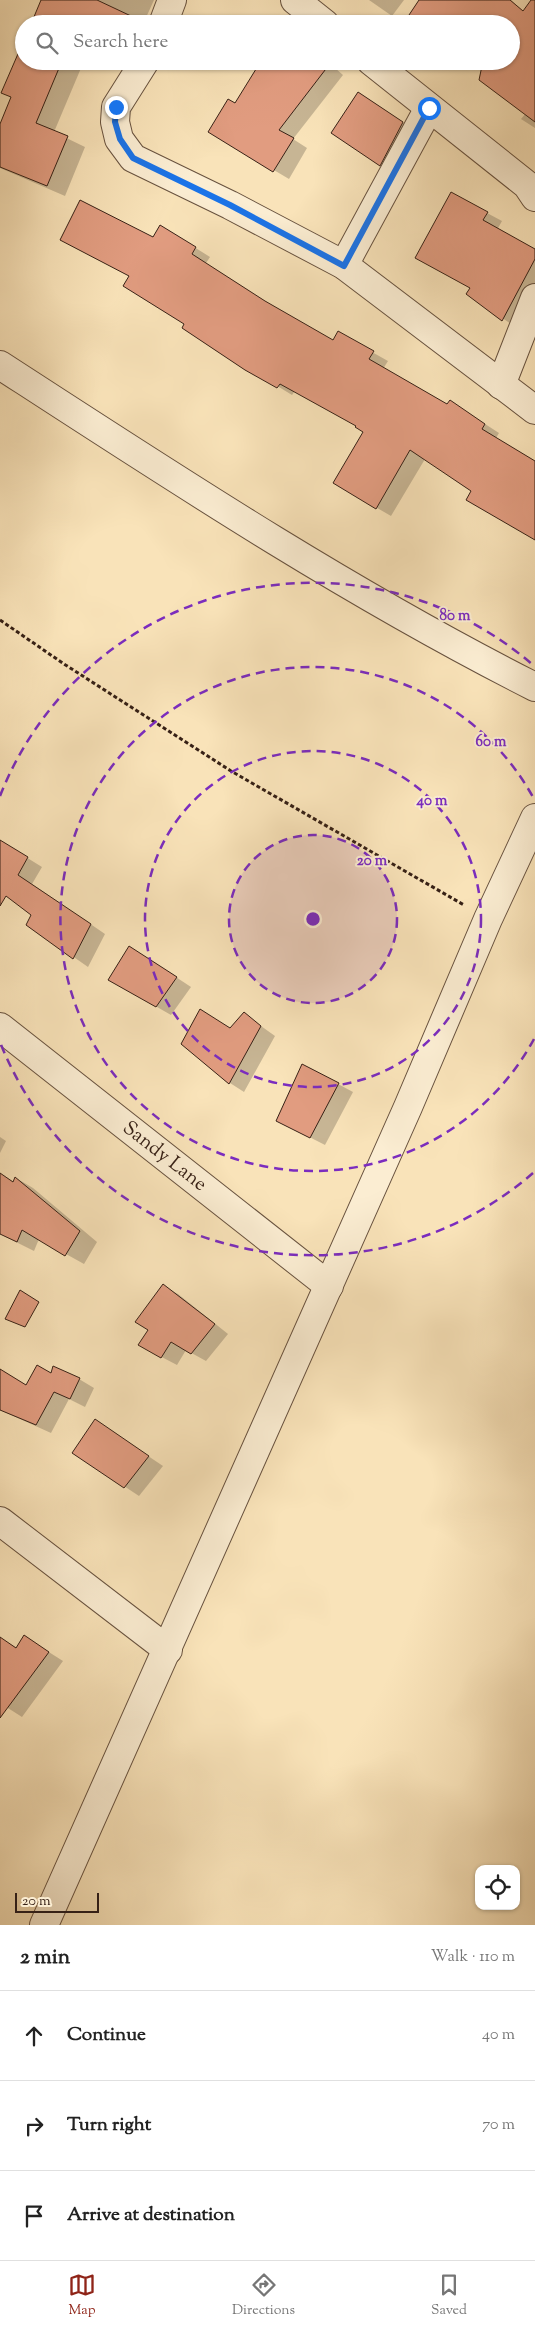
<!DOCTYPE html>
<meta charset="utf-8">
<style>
:root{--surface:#fff;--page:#f2f2f2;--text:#222;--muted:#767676;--line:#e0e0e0;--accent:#8f2418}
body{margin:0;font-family:"Sorts Mill Goudy",serif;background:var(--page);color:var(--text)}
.controls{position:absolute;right:15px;bottom:15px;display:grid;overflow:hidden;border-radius:10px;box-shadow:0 1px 4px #0004}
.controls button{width:45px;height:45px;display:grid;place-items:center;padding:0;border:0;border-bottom:1px solid var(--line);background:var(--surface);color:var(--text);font:25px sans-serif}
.scale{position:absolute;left:15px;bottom:12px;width:84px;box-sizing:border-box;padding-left:5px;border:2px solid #372116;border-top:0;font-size:14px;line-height:18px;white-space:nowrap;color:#372116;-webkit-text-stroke:4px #fbedd2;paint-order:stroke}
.stop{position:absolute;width:15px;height:15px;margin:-11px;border:4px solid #1a73e8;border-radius:50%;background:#fff}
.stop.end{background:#1a73e8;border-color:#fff;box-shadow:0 1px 5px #0008}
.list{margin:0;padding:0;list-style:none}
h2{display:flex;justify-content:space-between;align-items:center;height:65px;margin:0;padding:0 20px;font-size:21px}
h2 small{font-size:16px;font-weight:400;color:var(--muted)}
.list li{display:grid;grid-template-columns:32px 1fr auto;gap:15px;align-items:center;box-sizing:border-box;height:90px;padding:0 20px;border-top:1px solid var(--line)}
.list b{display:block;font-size:19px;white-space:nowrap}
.list em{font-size:16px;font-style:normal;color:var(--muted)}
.icon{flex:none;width:28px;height:28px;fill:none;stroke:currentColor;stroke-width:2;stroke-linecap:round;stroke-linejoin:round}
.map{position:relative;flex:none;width:535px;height:1925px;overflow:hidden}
.search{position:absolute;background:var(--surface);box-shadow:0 1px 4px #0004;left:15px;right:15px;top:15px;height:55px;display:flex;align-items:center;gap:12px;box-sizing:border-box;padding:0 18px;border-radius:28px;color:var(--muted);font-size:19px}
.sheet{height:335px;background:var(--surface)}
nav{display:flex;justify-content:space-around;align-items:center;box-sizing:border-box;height:70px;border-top:1px solid var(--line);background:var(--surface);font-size:14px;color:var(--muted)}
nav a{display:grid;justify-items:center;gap:2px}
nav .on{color:var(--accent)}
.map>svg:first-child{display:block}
</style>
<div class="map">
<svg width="535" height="1925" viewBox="0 0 535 1925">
<rect width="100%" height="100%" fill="#f9e3b9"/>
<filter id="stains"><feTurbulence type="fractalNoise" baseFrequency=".004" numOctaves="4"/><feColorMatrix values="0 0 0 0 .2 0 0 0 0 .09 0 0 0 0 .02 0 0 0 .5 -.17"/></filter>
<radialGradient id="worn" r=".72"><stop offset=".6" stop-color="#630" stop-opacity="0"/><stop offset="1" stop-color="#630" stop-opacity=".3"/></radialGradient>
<g fill="#0003">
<path d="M49,0H154L144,22Z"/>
<path d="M369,0H404L392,16Z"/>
<path d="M421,0H511L535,22V128L521,119L526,113L511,61V24Z"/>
<path d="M27,61H84L54,132L85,147L65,196L0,168V128Z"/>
<path d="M327,61L343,75L293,139L307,148L289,179L210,132L235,105Z"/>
<path d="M438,61H447L443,64Z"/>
<path d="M454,61H477L469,70Z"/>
<path d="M373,102L417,132L395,173L381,165Z"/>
<path d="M487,213L502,221L497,230L535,250V295L517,328L467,294L471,287L432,266Z"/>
<path d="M175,235L210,257L206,263L279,310L333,342L338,333L388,361L383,369L448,406L465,411L499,433L496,438L535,462V539L472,491L425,459L391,516L334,483L365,431L358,425L295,391L292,395L183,328L186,323L153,239Z"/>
<path d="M0,841L42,867L32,884L105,934L88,967L28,925L33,915L0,890Z"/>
<path d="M144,956L191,987L171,1015L110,980Z"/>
<path d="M244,1014L275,1036L244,1092L230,1083L183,1044L231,1029Z"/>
<path d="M338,1084L353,1092L325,1145L278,1121Z"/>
<path d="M0,1137L6,1141L0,1153Z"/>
<path d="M0,1173L14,1182L16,1178L33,1188L97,1242L84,1264L39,1239L34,1251L0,1234Z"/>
<path d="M163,1286L178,1294L228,1334L206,1361L186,1350L177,1365L154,1353L150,1329Z"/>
<path d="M0,1371L27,1386L51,1374L79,1379L94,1388L85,1407L69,1399L51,1433L0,1410Z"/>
<path d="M96,1421L163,1466L139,1496L74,1453Z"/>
<path d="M25,1637L63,1661L22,1717L0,1703V1638L17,1648Z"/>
</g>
<g fill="#e19c80" stroke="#372116">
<path d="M41,0H97L148,24H31Z"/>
<path d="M419,0H510L523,11L531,0H535V122L479,80L483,61H511L512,24H403Z"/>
<path d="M24,40V61H62L36,123L68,136L47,186L0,167V124L11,97L1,93Z"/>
<path d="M261,61H332L279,130L294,138L273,172L208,132L228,99L235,103Z"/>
<path d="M358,92L403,122L380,166L331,133Z"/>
<path d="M451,192L488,212L483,220L535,249V259L502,321L466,294L470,288L415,258Z"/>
<path d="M80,200L153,237L160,225L196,247L192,254L265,301L333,340L338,331L374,351L369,359L447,404L450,400L485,424L482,429L535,461V540L466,500L471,491L410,450L376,509L333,483L363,432L355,427L356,426L280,384L277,388L245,370L182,328L184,324L123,286L129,276L60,240Z"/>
<path d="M0,840L28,857L18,875L91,924L73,959L26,925L31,915L6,896L0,906Z"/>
<path d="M129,946L177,977L156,1007L108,980Z"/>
<path d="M200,1009L230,1028L244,1012L261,1026L229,1084L181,1044Z"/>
<path d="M302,1064L339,1083L310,1138L276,1121Z"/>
<path d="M0,1173L13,1182L15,1177L80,1231L65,1256L22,1230L17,1242L0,1234Z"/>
<path d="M163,1284L215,1324L191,1354L171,1342L161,1358L138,1345L148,1330L135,1322Z"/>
<path d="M20,1290L39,1302L25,1327L5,1319Z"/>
<path d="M37,1365L51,1373L53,1366L80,1378L70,1399L54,1392L36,1425L0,1410V1369L26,1385Z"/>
<path d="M95,1419L149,1456L124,1488L72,1453Z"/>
<path d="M24,1635L49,1652L0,1718V1637L16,1648Z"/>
</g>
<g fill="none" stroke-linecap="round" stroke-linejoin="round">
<g stroke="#68523f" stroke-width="30">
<g id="minor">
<path d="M295,0L325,24"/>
<path d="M163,24L172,0"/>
<path d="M145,61L116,107L115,122L119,139L133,158L230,205L344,265L535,410"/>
<path d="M371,61L527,185L535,197"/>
<path d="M344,265L429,108"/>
<path d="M0,365C174,478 349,593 535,687"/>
<path d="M501,385L535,298"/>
<path d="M0,1027L329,1286"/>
<path d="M0,1521L168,1650"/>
<path d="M44,1925L408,1107L488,919L535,818"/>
</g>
</g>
<path stroke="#372116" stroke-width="3" stroke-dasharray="4 2.5" stroke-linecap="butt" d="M0,620L64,664L231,771L464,905"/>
<use href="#minor" stroke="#fbedd2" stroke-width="28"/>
</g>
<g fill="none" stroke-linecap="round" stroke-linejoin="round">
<path stroke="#1a73e8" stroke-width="6" d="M116,107L115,122L120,139L133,158L230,205L344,266L429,108"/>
</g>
<circle cx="313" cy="919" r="84" fill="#7b2cbf" fill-opacity=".12"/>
<g fill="none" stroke="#7b2cbf" stroke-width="2.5" stroke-dasharray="9 6">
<circle cx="313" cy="919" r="84"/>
<circle cx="313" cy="919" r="168"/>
<path d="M534 1039A252 252 0 1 1 534 799"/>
<path d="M533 1173A336 336 0 0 1 0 1042M0 796A336 336 0 0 1 533 665"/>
</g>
<g text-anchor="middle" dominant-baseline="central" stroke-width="4" stroke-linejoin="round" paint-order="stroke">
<g font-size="20" fill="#372116" stroke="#fbedd2">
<text transform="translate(164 1157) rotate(38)">Sandy Lane</text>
</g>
</g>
<circle cx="313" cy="919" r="8" fill="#7b2cbf" stroke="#fbedd2" stroke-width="2.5"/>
<g font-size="15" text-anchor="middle" font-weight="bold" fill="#7b2cbf" stroke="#fbedd2" stroke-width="4" stroke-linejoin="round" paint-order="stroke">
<text x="455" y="620">80 m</text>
<text x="491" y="746">60 m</text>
<text x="432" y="805">40 m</text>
<text x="372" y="865">20 m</text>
</g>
<rect width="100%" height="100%" filter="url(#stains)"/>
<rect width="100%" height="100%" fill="url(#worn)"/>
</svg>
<div class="controls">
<button><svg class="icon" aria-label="locate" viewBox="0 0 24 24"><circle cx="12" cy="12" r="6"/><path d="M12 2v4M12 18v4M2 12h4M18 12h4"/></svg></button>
</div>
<div class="scale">20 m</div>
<div class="stop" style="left:429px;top:108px"></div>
<div class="stop end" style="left:116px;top:107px"></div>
<div class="search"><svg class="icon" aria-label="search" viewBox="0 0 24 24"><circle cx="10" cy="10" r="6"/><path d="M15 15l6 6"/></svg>Search here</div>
</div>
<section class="sheet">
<h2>2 min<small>Walk · 110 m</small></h2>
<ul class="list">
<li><svg class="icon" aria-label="ahead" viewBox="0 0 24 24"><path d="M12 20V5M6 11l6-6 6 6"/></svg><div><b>Continue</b></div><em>40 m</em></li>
<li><svg class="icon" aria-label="right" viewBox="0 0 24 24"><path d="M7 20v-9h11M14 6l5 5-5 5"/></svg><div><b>Turn right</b></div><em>70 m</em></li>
<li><svg class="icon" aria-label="arrive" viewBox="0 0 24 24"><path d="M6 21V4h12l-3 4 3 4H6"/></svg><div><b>Arrive at destination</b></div></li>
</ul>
</section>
<nav>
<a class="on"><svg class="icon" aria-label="map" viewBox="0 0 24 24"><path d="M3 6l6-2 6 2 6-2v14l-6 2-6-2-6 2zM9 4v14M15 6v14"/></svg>Map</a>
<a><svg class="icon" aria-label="directions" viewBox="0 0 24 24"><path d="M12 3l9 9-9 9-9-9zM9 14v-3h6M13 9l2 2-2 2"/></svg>Directions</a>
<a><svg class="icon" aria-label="saved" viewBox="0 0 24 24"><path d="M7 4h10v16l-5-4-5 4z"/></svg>Saved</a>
</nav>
